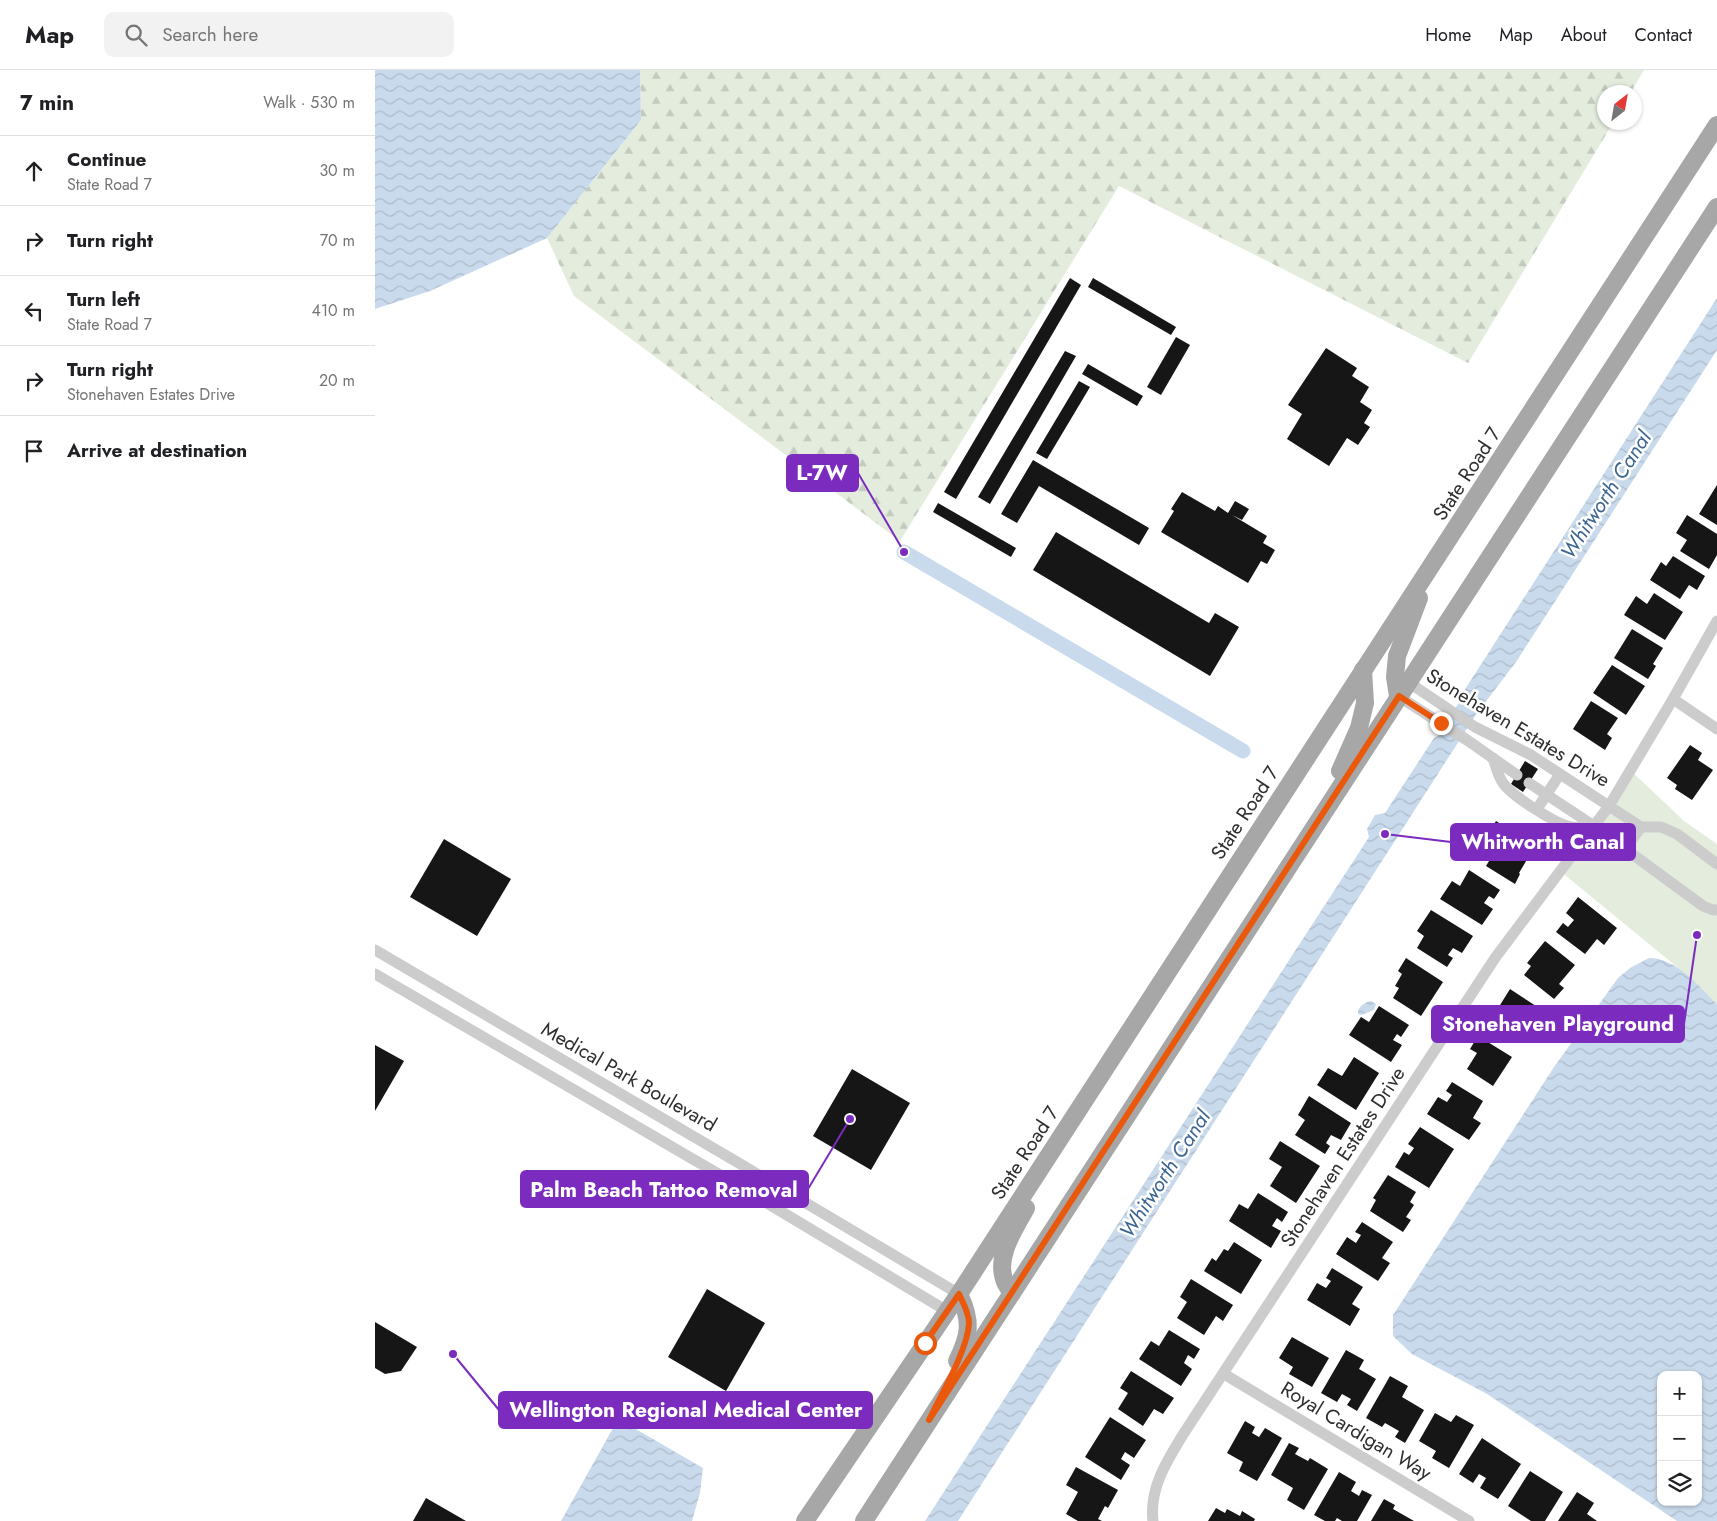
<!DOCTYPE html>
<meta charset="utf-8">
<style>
:root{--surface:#fff;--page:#f2f2f2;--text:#202124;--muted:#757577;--line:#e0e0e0}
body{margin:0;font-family:Jost,sans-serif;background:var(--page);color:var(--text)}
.controls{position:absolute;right:15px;bottom:15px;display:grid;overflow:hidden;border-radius:10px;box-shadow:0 1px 4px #0004}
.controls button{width:45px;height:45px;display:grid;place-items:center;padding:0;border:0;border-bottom:1px solid var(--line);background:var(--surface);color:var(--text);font:25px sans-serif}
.compass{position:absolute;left:1222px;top:15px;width:45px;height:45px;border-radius:50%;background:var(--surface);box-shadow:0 1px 4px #0004;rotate:31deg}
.stop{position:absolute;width:15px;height:15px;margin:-11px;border:4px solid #ea580c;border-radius:50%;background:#fff}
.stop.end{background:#ea580c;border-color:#fff;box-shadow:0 1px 5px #0008}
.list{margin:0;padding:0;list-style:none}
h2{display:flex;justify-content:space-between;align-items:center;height:65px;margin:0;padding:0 20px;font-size:21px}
h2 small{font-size:16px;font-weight:400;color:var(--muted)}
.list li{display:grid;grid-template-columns:32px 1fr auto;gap:15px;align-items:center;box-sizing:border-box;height:70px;padding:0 20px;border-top:1px solid var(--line)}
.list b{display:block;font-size:19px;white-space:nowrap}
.list p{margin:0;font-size:16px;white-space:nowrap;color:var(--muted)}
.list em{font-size:16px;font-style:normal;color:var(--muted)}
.icon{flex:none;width:28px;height:28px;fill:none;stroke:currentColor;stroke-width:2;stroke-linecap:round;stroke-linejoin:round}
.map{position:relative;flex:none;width:1342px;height:1451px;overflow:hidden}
header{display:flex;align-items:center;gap:30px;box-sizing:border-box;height:70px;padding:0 25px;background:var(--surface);border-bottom:1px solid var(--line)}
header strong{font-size:24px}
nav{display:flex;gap:28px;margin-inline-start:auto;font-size:18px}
.search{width:350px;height:45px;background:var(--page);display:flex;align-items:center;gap:12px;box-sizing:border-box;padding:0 18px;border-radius:10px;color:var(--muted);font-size:19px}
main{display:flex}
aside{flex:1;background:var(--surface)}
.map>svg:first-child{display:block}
</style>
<header>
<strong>Map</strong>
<div class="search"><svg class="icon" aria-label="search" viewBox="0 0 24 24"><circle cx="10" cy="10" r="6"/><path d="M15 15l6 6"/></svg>Search here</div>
<nav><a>Home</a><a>Map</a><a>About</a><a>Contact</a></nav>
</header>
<main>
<aside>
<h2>7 min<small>Walk · 530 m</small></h2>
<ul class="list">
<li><svg class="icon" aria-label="ahead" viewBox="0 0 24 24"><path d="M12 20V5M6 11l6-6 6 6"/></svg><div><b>Continue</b><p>State Road 7</p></div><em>30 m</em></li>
<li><svg class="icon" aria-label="right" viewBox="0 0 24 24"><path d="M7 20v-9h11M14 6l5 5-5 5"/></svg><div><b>Turn right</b></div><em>70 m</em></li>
<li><svg class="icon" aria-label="left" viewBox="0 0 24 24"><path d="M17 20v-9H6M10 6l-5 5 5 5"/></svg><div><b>Turn left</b><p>State Road 7</p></div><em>410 m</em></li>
<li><svg class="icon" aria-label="right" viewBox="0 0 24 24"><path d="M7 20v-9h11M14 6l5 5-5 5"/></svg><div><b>Turn right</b><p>Stonehaven Estates Drive</p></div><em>20 m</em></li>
<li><svg class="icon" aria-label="arrive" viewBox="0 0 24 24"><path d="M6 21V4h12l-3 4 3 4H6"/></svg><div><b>Arrive at destination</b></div></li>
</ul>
</aside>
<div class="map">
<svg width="1342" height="1451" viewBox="0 0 1342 1451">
<defs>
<pattern id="forest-firs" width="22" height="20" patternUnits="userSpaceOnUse" patternTransform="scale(1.25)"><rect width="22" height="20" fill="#e3ecdd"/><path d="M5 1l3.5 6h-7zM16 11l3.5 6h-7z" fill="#c3cbbe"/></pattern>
<pattern id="water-waves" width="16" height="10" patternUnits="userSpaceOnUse" patternTransform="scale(1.25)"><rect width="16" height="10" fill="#c9daec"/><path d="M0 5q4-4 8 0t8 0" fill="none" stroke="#adbbcb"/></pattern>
</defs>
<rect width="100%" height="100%" fill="#fff"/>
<path fill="#e3ecdd" d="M1255,700L1309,751L1342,774V934L1313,906L1185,801Z"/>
<path fill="url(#forest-firs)" d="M265,0H1269L1256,22H1230V52L1238,53L1093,293L744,116L525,471L199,226L172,168L266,50Z"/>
<g fill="url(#water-waves)" fill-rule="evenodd">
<path d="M0,0H265L266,50L172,168L55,221L0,239Z"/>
<path d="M1342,228V280L1141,592L1102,643L583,1451H550L994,767L992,759L1000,745L1010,743L1059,668L1063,666L1085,631V627Z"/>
<path d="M1274,888C1302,888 1323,916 1342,934V1451H1302L1112,1324L1037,1284L1018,1266V1245L1179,997L1243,908L1255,898ZM1286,1305H1323V1432H1286Z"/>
<path d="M996,931L1001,934L999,940L986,945L983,944C982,937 990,932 996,931Z"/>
<path d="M247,1351L328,1398L325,1423L317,1451H186L237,1360Z"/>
</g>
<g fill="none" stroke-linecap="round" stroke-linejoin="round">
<path stroke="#c9daec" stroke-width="15" d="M529,482L868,681"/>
</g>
<g fill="#161616">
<path d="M695,208L706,215L581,429L569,422Z"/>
<path d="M718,208L801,257L796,265L713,217Z"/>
<path d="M801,267L815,275L786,325L772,317Z"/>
<path d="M951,278L982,298L977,306L994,317L985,332L997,340L989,353L995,357L983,375L972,368L954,396L912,369L927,344L913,335Z"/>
<path d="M690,281L701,286L615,434L603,427Z"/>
<path d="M713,294L768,326L762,336L707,304Z"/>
<path d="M704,311L715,317L672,389L661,383Z"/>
<path d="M658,390L774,458L764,475L664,416L642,453L626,444Z"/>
<path d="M1342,415V455L1324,444Z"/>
<path d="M807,422L840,441L843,436L853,443L860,431L874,439L867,450L857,445L892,466L888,473L900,480L892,494L886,491L873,513L786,462L799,441L796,439Z"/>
<path d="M563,433L641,478L636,487L558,442Z"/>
<path d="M1312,445L1342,464V485L1334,499L1305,481L1312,470L1301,463Z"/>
<path d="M681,462L834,553L840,543L864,557L835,606L658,500Z"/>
<path d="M1298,486L1330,506L1322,520L1314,515L1305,529L1275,510L1286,492L1291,496Z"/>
<path d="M1279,523L1308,542L1290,570L1249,545L1261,526L1272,534Z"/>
<path d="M1257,559L1288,578L1278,594L1281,596L1273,609L1239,588Z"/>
<path d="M1237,595L1270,616L1251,645L1218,623Z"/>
<path d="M1216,631L1243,648L1232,664L1237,668L1230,680L1198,659Z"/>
<path d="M1315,675L1327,683L1323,690L1338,700L1317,730L1300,719L1302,715L1292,708Z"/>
<path d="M1150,691L1163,699L1148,722L1136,714Z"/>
<path d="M1121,751L1160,776L1144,803L1145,804L1140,814L1111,796L1123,776L1111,768Z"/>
<path d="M69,769L136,809L102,866L35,827Z"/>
<path d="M1094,800L1125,820L1119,829L1114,826L1109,833L1118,839L1107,855L1065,829L1077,811L1085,816Z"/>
<path d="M1203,827L1242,858L1229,875L1222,869L1210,884L1181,862L1188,853L1193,857L1199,850L1191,843Z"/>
<path d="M1056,840L1098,866L1087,883L1078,878L1073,885L1078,888L1072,897L1042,878L1049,866L1042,861Z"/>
<path d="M1170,871L1200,895L1184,914L1189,918L1179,929L1149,905L1156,896L1152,893Z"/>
<path d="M1031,888L1068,912L1046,946L1018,928L1024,918L1020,916L1027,904L1023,901Z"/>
<path d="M1135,919L1164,938L1158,949L1168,955L1157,973L1117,948Z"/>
<path d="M1004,936L1034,955L1026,967L1022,964L1018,970L1027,975L1016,992L974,965L986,947L994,952Z"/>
<path d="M1103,966L1137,987L1118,1016L1092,999L1102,983L1095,979Z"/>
<path d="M0,975L29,991L0,1041Z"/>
<path d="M979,987L1004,1003L981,1040L942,1015L953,998L967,1006Z"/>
<path d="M477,999L535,1033L496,1100L438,1066Z"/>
<path d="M1077,1012L1108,1031L1098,1048L1106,1053L1094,1070L1052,1044L1063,1027L1072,1032L1077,1025L1071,1021Z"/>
<path d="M934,1026L976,1053L966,1070L956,1065L951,1073L955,1076L950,1084L920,1065L930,1050L923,1045Z"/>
<path d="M1045,1057L1079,1079L1054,1118L1020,1097L1029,1082L1034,1085L1039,1078L1033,1074Z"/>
<path d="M905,1071L945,1096L921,1133L895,1116L907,1097L894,1089Z"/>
<path d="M1013,1105L1041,1122L1035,1132L1039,1135L1031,1147L1036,1150L1028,1162L995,1141L1001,1130L998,1128Z"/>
<path d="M883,1123L913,1142L907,1152L902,1148L897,1156L906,1161L896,1178L854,1151L864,1134L873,1139Z"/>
<path d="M987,1152L1018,1172L1007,1188L1015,1193L1003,1211L961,1184L972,1167L981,1173L986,1165L980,1162Z"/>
<path d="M859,1172L887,1190L866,1224L829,1201L837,1188L841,1191L849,1179L853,1181Z"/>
<path d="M957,1198L988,1217L977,1234L985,1239L975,1256L932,1230L942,1213L951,1218L956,1211L951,1208Z"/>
<path d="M816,1209L858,1235L848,1251L841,1246L829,1265L802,1248L812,1232L805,1227Z"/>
<path d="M332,1219L390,1253L351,1321L293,1287Z"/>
<path d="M0,1252L42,1277L26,1301L10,1304L0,1298Z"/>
<path d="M794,1260L825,1279L819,1289L813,1285L809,1293L817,1299L806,1316L764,1289L776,1271L784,1276Z"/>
<path d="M917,1267L954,1288L937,1317L914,1304L918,1297L904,1288Z"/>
<path d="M971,1280L989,1290L984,1299L1001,1309L982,1341L972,1335L976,1329L967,1324L962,1332L946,1323Z"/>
<path d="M756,1301L799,1328L788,1344L779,1339L768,1356L743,1339L753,1323L745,1318Z"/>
<path d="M1015,1306L1033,1316L1027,1327L1049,1340L1030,1373L1020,1367L1024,1361L1010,1353L1007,1357L991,1348Z"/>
<path d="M1060,1343L1076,1352L1081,1345L1099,1355L1074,1398L1057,1388L1061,1381L1044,1371Z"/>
<path d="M735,1347L771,1370L759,1388L750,1382L746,1389L755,1395L746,1410L710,1387Z"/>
<path d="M870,1351L880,1357L877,1363L884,1367L890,1358L907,1368L882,1411L864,1401L868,1392L852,1383Z"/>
<path d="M1107,1368L1146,1394L1123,1429L1105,1418L1111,1408L1104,1404L1098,1413L1084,1404Z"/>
<path d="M914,1373L924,1378L920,1384L933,1391L935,1388L953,1399L929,1440L912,1430L918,1418L896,1405Z"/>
<path d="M701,1397L743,1420L733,1438L730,1436L723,1449L727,1451H703L691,1444L703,1422L691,1415Z"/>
<path d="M1155,1401L1188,1422L1170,1451H1156L1133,1436Z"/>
<path d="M964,1402L981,1412L976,1421L984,1426L987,1420L997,1425L982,1451H967L962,1448L960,1451H950L939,1445Z"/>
<path d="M1202,1422L1219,1433L1212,1444L1222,1451H1183Z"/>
<path d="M51,1428L91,1451H38Z"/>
<path d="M1009,1429L1020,1435L1018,1439L1039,1451H996Z"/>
<path d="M841,1438L850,1443L852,1439L865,1446L867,1441L880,1449L879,1451H833Z"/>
</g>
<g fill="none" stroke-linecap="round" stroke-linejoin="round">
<g stroke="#ccc" stroke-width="11">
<path d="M1033,612L1100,657L1156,685L1266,757H1286L1302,764L1342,794"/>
<path d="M1023,626L1092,670L1142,705"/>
<path d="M1298,629L1342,659"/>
<path d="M1118,688C1121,697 1123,706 1128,713C1137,726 1177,751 1192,756C1200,759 1210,757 1219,756"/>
<path d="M1154,713L1219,756L1328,836L1338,840H1342"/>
<path d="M1162,739L1185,704"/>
<path d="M1250,779L1266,757"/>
<path d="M0,880L362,1092L584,1224"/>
<path d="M0,904L352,1109L572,1241"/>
<path d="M849,1304L1094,1451"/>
<path d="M778,1451C774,1418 792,1391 809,1363L1120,888L1234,736L1298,629L1342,551"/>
</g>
<g stroke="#a7a7a7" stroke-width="18">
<path d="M1023,626L1020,607L1022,586L1044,528"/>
<path d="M965,701L984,658L990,633L988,600"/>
<path d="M637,1223C634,1219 630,1214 629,1209C621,1185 640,1159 651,1138"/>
<path d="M582,1291C595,1265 597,1251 584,1224"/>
<path d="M430,1451L584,1224L1342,55"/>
<path d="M489,1451L1342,137"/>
</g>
</g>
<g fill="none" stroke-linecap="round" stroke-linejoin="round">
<path stroke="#ea580c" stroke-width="6" d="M550,1273L584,1224C588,1233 594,1243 594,1253C593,1279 566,1325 554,1350L1024,626L1066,653"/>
</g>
<g text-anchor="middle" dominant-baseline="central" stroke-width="5" stroke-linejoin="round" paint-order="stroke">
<g font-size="20" fill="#2f2f2f" stroke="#fff">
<text transform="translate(1092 404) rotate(-57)">State Road 7</text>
<text transform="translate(1143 658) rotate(31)">Stonehaven Estates Drive</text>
<text transform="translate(870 743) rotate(-57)">State Road 7</text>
<text transform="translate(254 1007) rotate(30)">Medical Park Boulevard</text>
<text transform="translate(650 1083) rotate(-57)">State Road 7</text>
<text transform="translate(968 1087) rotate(-57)">Stonehaven Estates Drive</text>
<text transform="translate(981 1361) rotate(31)">Royal Cardigan Way</text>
</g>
<g font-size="21" font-style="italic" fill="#3c6692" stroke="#fff">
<text transform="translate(1231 425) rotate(-57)">Whitworth Canal</text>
<text transform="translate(790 1104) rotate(-57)">Whitworth Canal</text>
</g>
</g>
<path fill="none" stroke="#7b2cbf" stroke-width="2" d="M529 482L483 403M1010 764L1076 772M1322 865L1309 954M475 1049L433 1119M78 1284L124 1340"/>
<g fill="#7b2cbf" stroke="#fff" stroke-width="2">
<circle cx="529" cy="482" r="5"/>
<circle cx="1010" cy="764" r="5"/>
<circle cx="1322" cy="865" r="5"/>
<circle cx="475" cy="1049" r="5"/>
<circle cx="78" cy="1284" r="5"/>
</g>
<g fill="#7b2cbf" stroke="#7b2cbf" stroke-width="2">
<rect x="412" y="385" width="71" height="36" rx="5"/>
<rect x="1076" y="754" width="184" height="36" rx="5"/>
<rect x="1057" y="936" width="252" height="36" rx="5"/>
<rect x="146" y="1101" width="287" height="36" rx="5"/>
<rect x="124" y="1322" width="373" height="36" rx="5"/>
</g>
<g font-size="21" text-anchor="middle" font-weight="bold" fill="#fff">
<text x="447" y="410">L-7W</text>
<text x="1168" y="779">Whitworth Canal</text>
<text x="1183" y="961">Stonehaven Playground</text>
<text x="289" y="1127">Palm Beach Tattoo Removal</text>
<text x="311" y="1347">Wellington Regional Medical Center</text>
</g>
</svg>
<div class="controls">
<button>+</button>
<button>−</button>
<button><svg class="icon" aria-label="layers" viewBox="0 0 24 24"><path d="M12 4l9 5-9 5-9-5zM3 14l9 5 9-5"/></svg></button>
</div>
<svg class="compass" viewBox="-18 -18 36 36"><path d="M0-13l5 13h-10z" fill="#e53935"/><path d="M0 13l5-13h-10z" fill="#757577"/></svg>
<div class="stop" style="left:550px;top:1273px"></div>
<div class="stop end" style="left:1066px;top:653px"></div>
</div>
</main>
